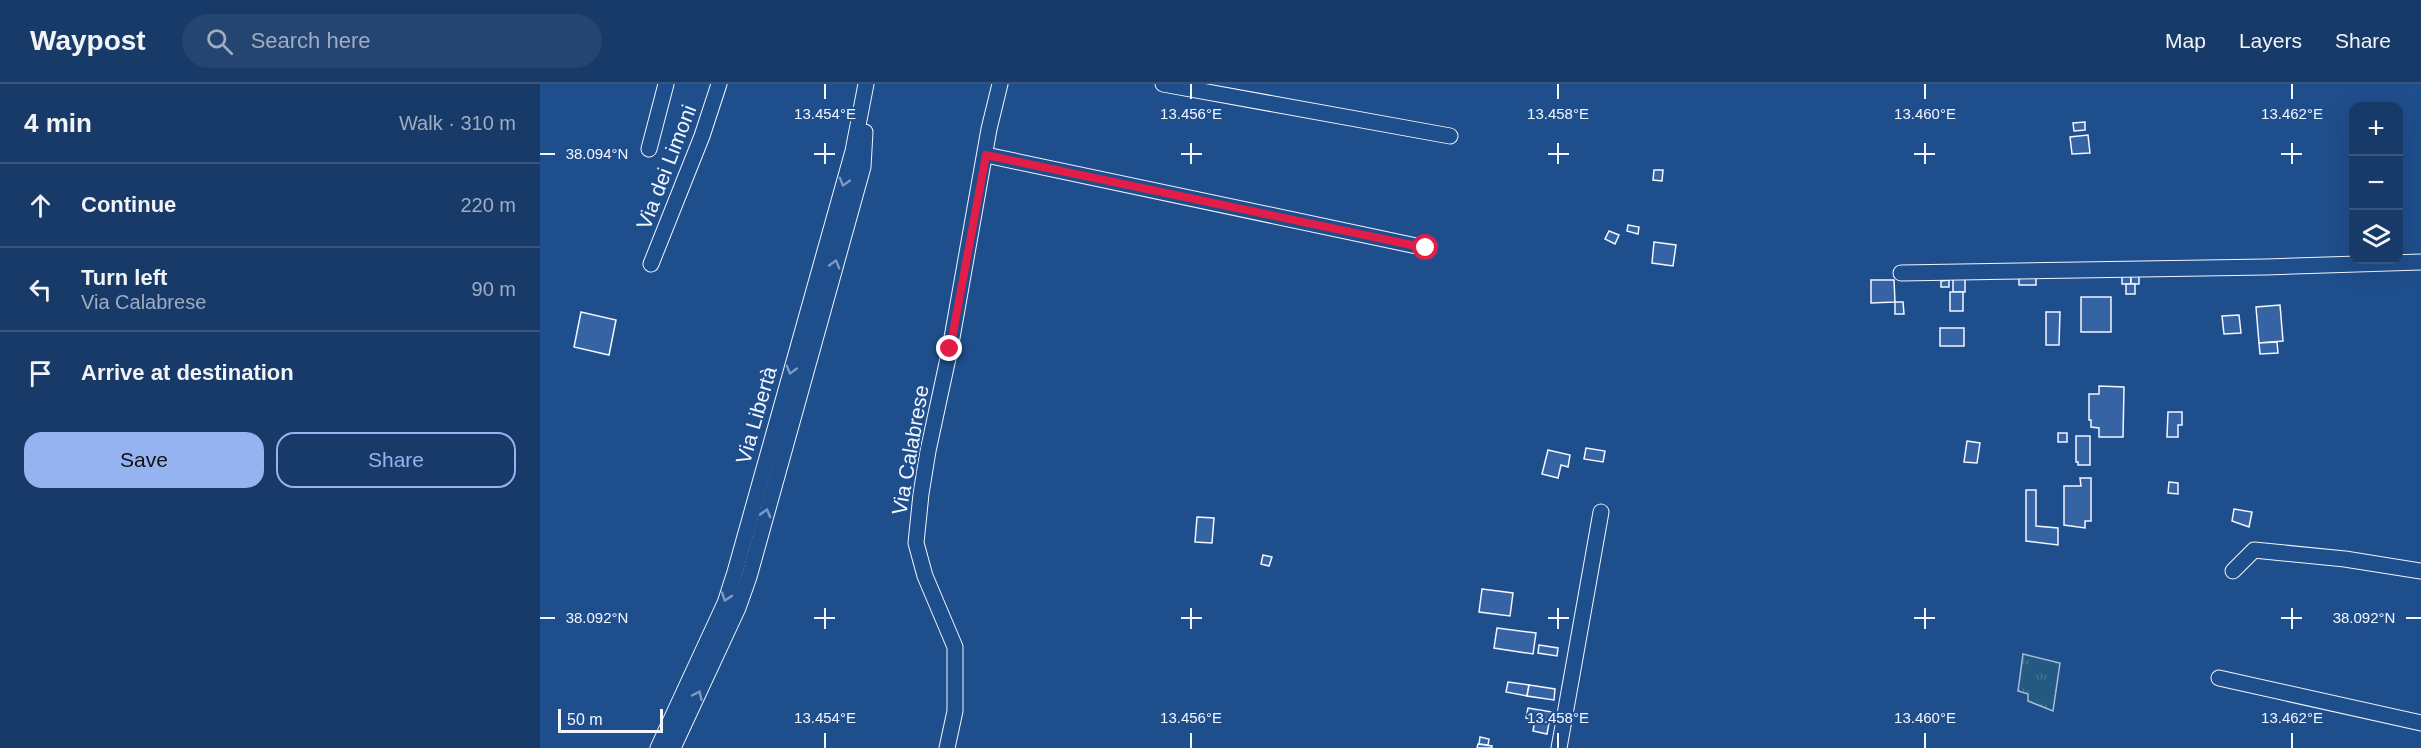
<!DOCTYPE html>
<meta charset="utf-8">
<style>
:root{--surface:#173a69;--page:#244571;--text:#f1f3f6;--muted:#9eadc0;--line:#36547d;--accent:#95b2f1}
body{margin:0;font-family:Helvetica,sans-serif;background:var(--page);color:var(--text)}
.controls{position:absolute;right:18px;top:18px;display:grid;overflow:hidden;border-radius:12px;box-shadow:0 6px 24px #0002}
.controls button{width:54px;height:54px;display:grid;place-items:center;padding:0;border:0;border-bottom:2px solid var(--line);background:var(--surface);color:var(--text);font:30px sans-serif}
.scale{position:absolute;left:18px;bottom:15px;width:105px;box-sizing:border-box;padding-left:6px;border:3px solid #f2f6ff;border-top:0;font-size:16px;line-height:21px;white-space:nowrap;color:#f2f6ff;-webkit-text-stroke:4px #1f4e8c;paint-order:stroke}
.stop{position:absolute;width:18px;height:18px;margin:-14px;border:4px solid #e11d48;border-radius:50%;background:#fff}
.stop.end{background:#e11d48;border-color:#fff;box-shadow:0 2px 6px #0008}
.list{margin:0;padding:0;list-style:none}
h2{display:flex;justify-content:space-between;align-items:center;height:78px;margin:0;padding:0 24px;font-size:26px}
h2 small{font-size:20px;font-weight:400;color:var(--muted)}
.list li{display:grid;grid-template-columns:39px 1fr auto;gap:18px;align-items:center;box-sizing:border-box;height:84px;padding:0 24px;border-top:2px solid var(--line)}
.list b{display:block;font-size:22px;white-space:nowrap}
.list p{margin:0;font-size:20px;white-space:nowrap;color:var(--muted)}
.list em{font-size:20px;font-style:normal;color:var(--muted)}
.actions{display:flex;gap:12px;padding:18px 24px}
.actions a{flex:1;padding:14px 0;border:2px solid var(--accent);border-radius:18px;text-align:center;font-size:21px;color:var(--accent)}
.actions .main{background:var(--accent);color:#111}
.icon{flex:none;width:33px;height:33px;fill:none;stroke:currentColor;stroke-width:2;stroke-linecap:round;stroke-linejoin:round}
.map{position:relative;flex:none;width:1881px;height:664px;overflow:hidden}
header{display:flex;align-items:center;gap:36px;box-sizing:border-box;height:84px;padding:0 30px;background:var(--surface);border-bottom:2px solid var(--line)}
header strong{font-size:28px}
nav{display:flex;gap:33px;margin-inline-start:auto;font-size:21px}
.search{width:420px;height:54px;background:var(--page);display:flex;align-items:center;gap:15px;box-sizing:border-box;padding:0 21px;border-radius:33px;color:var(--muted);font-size:22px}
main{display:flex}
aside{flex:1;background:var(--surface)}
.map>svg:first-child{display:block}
</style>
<header>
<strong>Waypost</strong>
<div class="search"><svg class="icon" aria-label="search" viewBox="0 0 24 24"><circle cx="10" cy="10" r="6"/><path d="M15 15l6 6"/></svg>Search here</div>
<nav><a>Map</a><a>Layers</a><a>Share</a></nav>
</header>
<main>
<aside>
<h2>4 min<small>Walk · 310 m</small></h2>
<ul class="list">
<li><svg class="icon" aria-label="ahead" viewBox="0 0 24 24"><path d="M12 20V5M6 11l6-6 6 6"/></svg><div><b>Continue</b></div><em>220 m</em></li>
<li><svg class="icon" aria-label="left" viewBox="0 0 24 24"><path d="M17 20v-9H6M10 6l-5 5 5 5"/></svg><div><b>Turn left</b><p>Via Calabrese</p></div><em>90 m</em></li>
<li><svg class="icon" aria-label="arrive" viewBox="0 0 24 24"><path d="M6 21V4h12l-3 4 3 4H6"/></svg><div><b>Arrive at destination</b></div></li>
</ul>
<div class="actions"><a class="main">Save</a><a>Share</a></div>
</aside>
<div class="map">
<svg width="1881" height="664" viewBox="0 0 1881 664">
<defs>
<pattern id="grass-tufts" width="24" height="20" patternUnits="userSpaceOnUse" patternTransform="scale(1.5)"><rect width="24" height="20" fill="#245a82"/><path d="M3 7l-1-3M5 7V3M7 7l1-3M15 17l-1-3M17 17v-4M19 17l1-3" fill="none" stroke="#447295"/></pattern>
</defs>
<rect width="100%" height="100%" fill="#1f4e8c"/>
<path fill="url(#grass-tufts)" stroke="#a8bbd7" stroke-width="1.5" d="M1483,570L1520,579L1513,627L1488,617V610L1478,607Z"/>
<g fill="#3563a3" stroke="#f2f6ff" stroke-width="1.5">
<path d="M1545,38V46L1534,47L1533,39Z"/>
<path d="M1548,51L1550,69L1532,70L1530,53Z"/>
<path d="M1114,86H1123L1122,97L1113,96Z"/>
<path d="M1088,141L1099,143L1098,150L1087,147Z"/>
<path d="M1069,147L1079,151L1075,160L1065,155Z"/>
<path d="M1114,158L1136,161L1133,182L1112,179Z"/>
<rect x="1582" y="189" width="9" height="11"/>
<rect x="1591" y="189" width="8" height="11"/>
<rect x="1479" y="192" width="17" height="9"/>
<rect x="1413" y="193" width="12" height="15"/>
<path d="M1331,196H1354L1355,218L1331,219Z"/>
<path d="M1409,196V203H1401V197Z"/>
<rect x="1586" y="200" width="9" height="10"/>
<rect x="1410" y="208" width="13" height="19"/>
<rect x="1541" y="213" width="30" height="35"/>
<path d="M1355,218H1363L1364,230H1355Z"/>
<path d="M1740,221L1743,257L1719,259L1716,223Z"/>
<path d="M41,228L76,236L69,271L34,263Z"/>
<path d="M1506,228H1520L1519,261H1506Z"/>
<path d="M1699,231L1701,249L1684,250L1682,232Z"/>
<rect x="1400" y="244" width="24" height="18"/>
<path d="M1737,258L1738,269L1720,270L1719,259Z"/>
<path d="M1559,302L1584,303L1583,353H1559V344L1551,343V336H1549V310H1559Z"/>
<path d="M1628,328H1642V341H1638V353H1627Z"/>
<rect x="1518" y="349" width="9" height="9"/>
<path d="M1536,352H1550V381H1538V378H1536Z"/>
<path d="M1427,357L1440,359L1437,379L1424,378Z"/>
<path d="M1046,364L1065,367L1063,378L1044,375Z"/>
<path d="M1008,366L1030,371L1028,383L1021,381L1018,394L1002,390Z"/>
<path d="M1540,394H1551V437H1545V444L1524,441V402H1541Z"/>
<path d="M1629,398L1638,399V410L1628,409Z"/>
<path d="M1486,406H1496V442L1518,444V461L1486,457Z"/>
<path d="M1694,425L1712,428L1709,443L1692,437Z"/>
<path d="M657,433L674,434L672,459L655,458Z"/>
<path d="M723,471L732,473L729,482L721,480Z"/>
<path d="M942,505L973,509L970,532L939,528Z"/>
<path d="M957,544L996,549L993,570L954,564Z"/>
<path d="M999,561L1018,564L1017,572L998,569Z"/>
<path d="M968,598L989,601L987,612L966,608Z"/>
<path d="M989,601L1015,605L1014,616L987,612Z"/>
<path d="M988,624L1012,628L1009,639L986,634Z"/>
<path d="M995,636L1009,639L1007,650L993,647Z"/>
<path d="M940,653L949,655L948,661L939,660Z"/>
<path d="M938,660L952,662V664H937Z"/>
</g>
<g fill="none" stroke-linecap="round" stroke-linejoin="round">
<g stroke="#f2f6ff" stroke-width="17">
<g id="minor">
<path d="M623,0L910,52"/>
<path d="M109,65L126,0"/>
<path d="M446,71L886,164"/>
<path d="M111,180L162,52L179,0"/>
<path d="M1361,189L1726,183L1881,178"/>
<path d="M1693,487L1714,466L1805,475L1881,487"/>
<path d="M1679,594L1881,639"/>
<path d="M118,664L185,519L195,488L313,67L326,0"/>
<path d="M133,664L198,524L209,493L323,83L325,48"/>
<path d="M407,664L415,627V563L385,492L376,459L381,410L388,367L410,265L449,45L460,0"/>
<path d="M1019,664L1061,428"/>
</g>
</g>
<use href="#minor" stroke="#1f4e8c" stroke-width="15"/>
</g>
<defs><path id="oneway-chevron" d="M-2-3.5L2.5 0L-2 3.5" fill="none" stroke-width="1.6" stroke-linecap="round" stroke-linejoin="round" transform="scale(1.5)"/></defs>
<g stroke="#7e9ac0">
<use href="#oneway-chevron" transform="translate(304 98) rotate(106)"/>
<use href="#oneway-chevron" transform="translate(295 180) rotate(-74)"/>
<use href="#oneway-chevron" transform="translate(251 286) rotate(106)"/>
<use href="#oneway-chevron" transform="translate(226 429) rotate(-75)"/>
<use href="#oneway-chevron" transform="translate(186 513) rotate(109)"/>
<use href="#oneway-chevron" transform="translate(158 611) rotate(-65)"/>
</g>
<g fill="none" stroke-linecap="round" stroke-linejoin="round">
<path stroke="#e11d48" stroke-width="8" d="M410,265L446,71L886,164"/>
</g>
<path fill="none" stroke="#f2f6ff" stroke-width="2" d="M285,0V15M651,0V15M1018,0V15M1385,0V15M1752,0V15M285,59V80M651,59V80M1018,59V80M1385,59V80M1752,59V80M0,70H15M274,70H295M641,70H662M1008,70H1029M1374,70H1395M1741,70H1762M285,524V545M651,524V545M1018,524V545M1385,524V545M1752,524V545M0,534H15M274,534H295M641,534H662M1008,534H1029M1374,534H1395M1741,534H1762M1866,534H1881M285,649V664M651,649V664M1018,649V664M1385,649V664M1752,649V664"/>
<g text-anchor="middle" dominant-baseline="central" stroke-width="4.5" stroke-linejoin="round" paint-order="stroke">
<g font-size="21" fill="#f2f6ff" stroke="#1f4e8c">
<text transform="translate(126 83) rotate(-69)">Via dei Limoni</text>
<text transform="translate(216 331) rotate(-74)">Via Libertà</text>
<text transform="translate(370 366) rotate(-80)">Via Calabrese</text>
</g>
</g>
<g font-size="15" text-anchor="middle" fill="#f2f6ff" stroke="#1f4e8c" stroke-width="4.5" stroke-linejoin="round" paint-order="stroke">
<text x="285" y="35">13.454°E</text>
<text x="651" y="35">13.456°E</text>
<text x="1018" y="35">13.458°E</text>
<text x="1385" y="35">13.460°E</text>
<text x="1752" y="35">13.462°E</text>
<text x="57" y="75">38.094°N</text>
<text x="57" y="539">38.092°N</text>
<text x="1824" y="539">38.092°N</text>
<text x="285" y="639">13.454°E</text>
<text x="651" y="639">13.456°E</text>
<text x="1018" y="639">13.458°E</text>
<text x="1385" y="639">13.460°E</text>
<text x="1752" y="639">13.462°E</text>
</g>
</svg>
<div class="controls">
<button>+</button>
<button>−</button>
<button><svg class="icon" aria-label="layers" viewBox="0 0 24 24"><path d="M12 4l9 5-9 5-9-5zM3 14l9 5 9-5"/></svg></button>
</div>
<div class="scale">50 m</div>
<div class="stop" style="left:886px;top:164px"></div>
<div class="stop end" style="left:410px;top:265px"></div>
</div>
</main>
